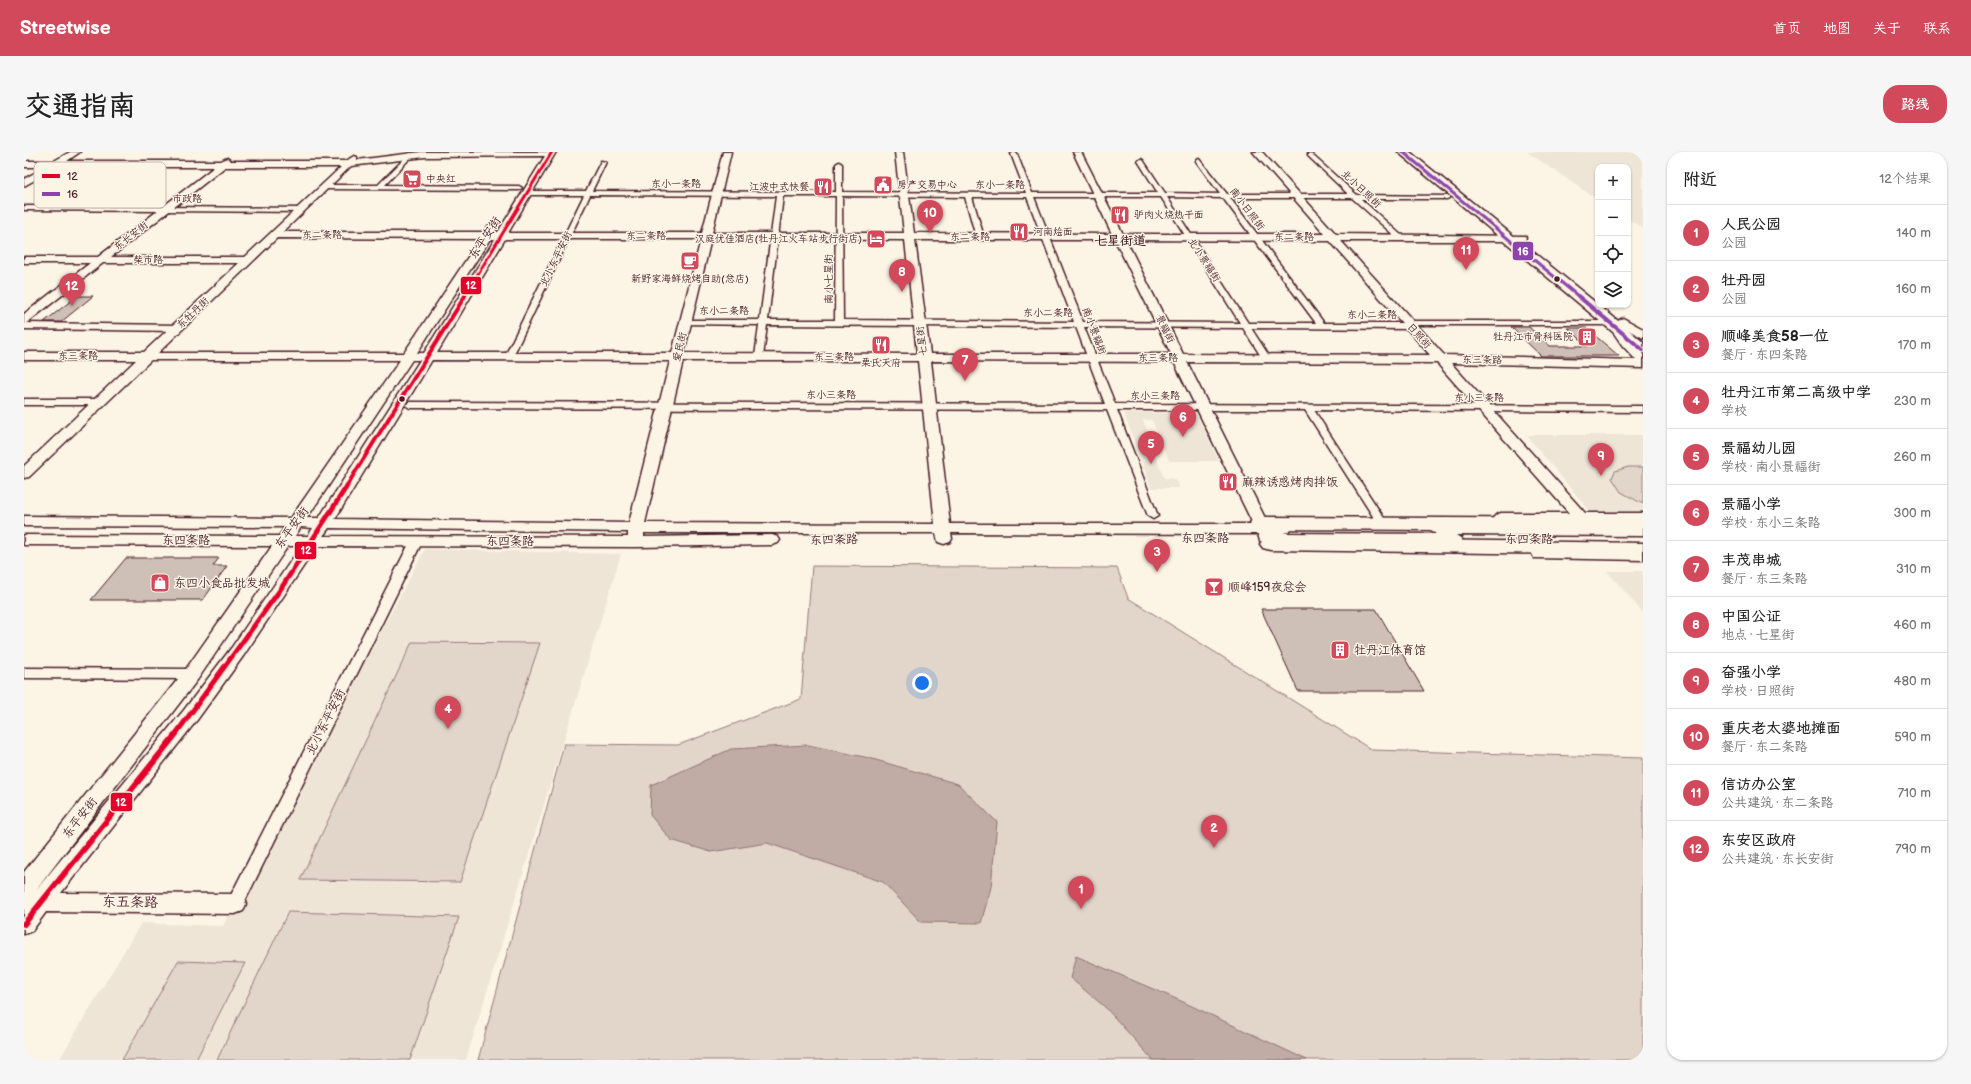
<!DOCTYPE html>
<html lang="zh">
<meta charset="utf-8">
<style>
:root{--surface:#fff;--page:#f6f6f6;--text:#222;--muted:#767676;--line:#e0e0e0;--accent:#d1495b}
body{margin:0;font-family:"Balsamiq Sans","LXGW WenKai TC",sans-serif;background:var(--page);color:var(--text)}
.controls{position:absolute;right:12px;top:12px;display:grid;overflow:hidden;border-radius:8px;box-shadow:0 1px 3px #0004}
.controls button{width:36px;height:36px;display:grid;place-items:center;padding:0;border:0;border-bottom:1px solid var(--line);background:var(--surface);color:var(--text);font:20px sans-serif}
.you{position:absolute;left:898px;top:531px;width:14px;height:14px;margin:-10px;border:3px solid #fff;border-radius:50%;background:#1a73e8;box-shadow:0 0 0 6px #1a73e833}
.badge{display:grid;place-items:center;width:26px;height:26px;border-radius:50%;background:var(--accent);color:#fff;font-size:13px;font-weight:700}
.pin{position:absolute;translate:-50% -33px;filter:drop-shadow(0 1px 2px #0008)}
.pin::after{content:'';position:absolute;top:21px;width:14px;height:12px;background:inherit;clip-path:polygon(0 0,100% 0,50% 100%)}
.list{margin:0;padding:0;list-style:none}
h2{display:flex;justify-content:space-between;align-items:center;height:52px;margin:0;padding:0 16px;font-size:17px}
h2 small{font-size:13px;font-weight:400;color:var(--muted)}
.list li{display:grid;grid-template-columns:26px 1fr auto;gap:12px;align-items:center;box-sizing:border-box;height:56px;padding:0 16px;border-top:1px solid var(--line)}
.list b{display:block;font-size:15px;white-space:nowrap}
.list p{margin:0;font-size:13px;white-space:nowrap;color:var(--muted)}
.list em{font-size:13px;font-style:normal;color:var(--muted)}
.icon{flex:none;width:22px;height:22px;fill:none;stroke:currentColor;stroke-width:2;stroke-linecap:round;stroke-linejoin:round}
.map{position:relative;flex:none;width:1619px;height:908px;overflow:hidden;border-radius:16px}
header{display:flex;align-items:center;gap:24px;box-sizing:border-box;height:56px;padding:0 20px;background:var(--accent);color:#fff}
header strong{font-size:19px}
nav{display:flex;gap:22px;margin-inline-start:auto;font-size:14px}
.intro{display:flex;align-items:center;justify-content:space-between;box-sizing:border-box;height:96px;padding:0 24px}
h1{margin:0;font-size:28px}
.button{padding:10px 18px;border-radius:16px;background:var(--accent);color:#fff;font-size:14px;font-weight:700}
main{display:flex;gap:24px;padding:0 24px}
aside{flex:1;background:var(--surface);border-radius:16px;box-shadow:0 1px 3px #0004}
.map>svg:first-child{display:block}
</style>
<header>
<strong>Streetwise</strong>
<nav><a>首页</a><a>地图</a><a>关于</a><a>联系</a></nav>
</header>
<div class="intro"><h1>交通指南</h1><a class="button">路线</a></div>
<main>
<div class="map">
<svg width="1619" height="908" viewBox="0 0 1619 908">
<rect width="100%" height="100%" fill="#fcf5e5"/>
<filter id="ink" filterUnits="userSpaceOnUse"><feTurbulence type="fractalNoise" baseFrequency=".025" numOctaves="2"/><feDisplacementMap in="SourceGraphic" scale="8" xChannelSelector="R" yChannelSelector="G"/><feConvolveMatrix kernelMatrix="1 2 1 2 8 2 1 2 1" color-interpolation-filters="sRGB"/></filter>
<g filter="url(#ink)">
<g fill="#eee5d7">
<path d="M1503,0H1619V76L1604,67V15H1574V48Z"/>
<path d="M1100,261H1172L1195,309H1145L1128,268H1119L1128,291H1134L1137,298L1130,299L1140,326L1151,327L1155,336H1127Z"/>
<path d="M1502,283H1619V364L1571,365Z"/>
<path d="M401,397L597,402L442,908H35L117,771L199,774Z"/>
<path d="M1583,419H1619V461Z"/>
</g>
<g fill="#e2d5ca" stroke="#967a7a">
<path d="M1619,315V352L1597,340L1588,326L1591,319L1604,315Z"/>
<path d="M788,414L1093,416L1104,446L1348,598L1619,606V908H454L540,592L654,593L777,547Z"/>
<path d="M388,490L516,491L436,730L276,728Z"/>
<path d="M264,760L435,765L386,908H193Z"/>
<path d="M154,809L221,811L172,908H98Z"/>
</g>
<g fill="#c0aca5" stroke="#917474">
<path d="M784,593L845,606L934,632L973,670L967,735L957,771L897,770L859,730L743,691L687,700L647,688L626,663L627,633L707,597Z"/>
<path d="M1052,804L1157,849L1283,908H1129L1081,855L1046,826Z"/>
</g>
<g fill="#cfc0b7" stroke="#4a1f2b">
<path d="M53,144H69L37,170H20Z"/>
<path d="M1487,175H1505L1526,194H1564L1544,176H1562L1595,204H1517Z"/>
<path d="M102,406H195L189,414H203L179,448H67Z"/>
<path d="M1237,457H1352L1400,539H1274Z"/>
</g>
<g fill="none" stroke-linecap="round" stroke-linejoin="round">
<g stroke="#4a1f2b" stroke-width="3">
<g id="street">
<path d="M990,0L993,2L1008,41H1134L1114,9L1117,7L1119,8L1141,41L1196,42L1172,9L1175,7L1203,42H1324L1284,4V2L1286,1L1333,43L1425,44V46L1423,47H1337L1377,83L1378,85L1374,87L1328,46H1206L1300,171H1379L1383,169H1594L1598,171L1594,173H1391L1387,177L1227,176L1247,207L1243,210L1240,209L1219,176L1060,175L1091,252L1619,254V260L1290,258L1360,366L1355,369L1350,366L1281,258H1093L1134,364L1129,367L1124,364L1083,258L386,256L381,253L386,250L1081,252L1052,175L743,173L739,205L735,208L731,205L735,173L659,172V168H736L752,44L566,43L489,204L485,207L481,204L560,43H503L500,41L503,39H562L577,9L582,10L568,39L812,40V12L815,10L818,12V40L1002,41L987,2ZM759,44H812L811,168H744ZM818,44L941,45L952,85L956,87L960,85L948,45H1003L1050,170L819,168ZM1010,45H1137L1216,171L1059,170ZM1143,45L1199,46L1292,171H1224Z"/>
<path d="M386,1L388,2V4L361,33L495,34L498,36L495,38L301,37L298,35L301,33H354Z"/>
<path d="M0,54L277,56L280,58L277,60L0,58Z"/>
<path d="M0,171L154,173L158,176L154,179L0,177Z"/>
<path d="M0,247H76L81,250L76,253H0Z"/>
<path d="M393,385L399,388L217,757L211,759L205,757L203,752L205,747L387,388Z"/>
<path d="M0,516L168,517L173,519L174,522L173,525L168,527L0,526Z"/>
</g>
</g>
<g stroke="#4a1f2b" stroke-width="3">
<g id="secondary">
<path d="M46,0H56L43,9H197L203,6L207,9H322L330,4L333,5V8L397,0H532L484,81H678L699,0H707L688,81H880L871,0H879L890,81L1088,82L1049,0H1057L1099,82H1301L1229,0H1238L1312,82L1501,84L1502,86L1501,88L1497,89H1317L1420,203L1612,208L1598,193L1585,174L1587,171H1594L1595,168L1599,166L1619,177V186L1597,174L1619,201V216L1427,211L1561,361H1619V371L1558,372L1472,369L1469,366L1472,363L1477,361H1545L1413,211L1163,210L1244,372L1264,374L1266,377L1264,380L1259,381L1412,382L1406,378L1408,375L1414,373L1619,374V384L1432,383L1438,387L1436,390L1430,392L1242,391L1236,389L1234,382L927,381L928,387L926,390L920,392L914,390L912,381H620V385L748,383L754,385L756,388L754,391L748,393L612,395L293,394L220,503L173,568L37,741L211,742L219,745L222,752L219,759L211,762L22,760L8,779L0,782V720L162,517L248,394L0,393V383L255,384L261,375L0,374V364L267,366L376,208H127L5,325L0,326V314L112,208H0V200H120L215,111H79L4,170L0,172V162L66,111H0V105H74L190,15H34L0,34V27L21,15H0V9H30ZM521,4L474,80H470L473,76L468,73L464,74L460,80H259L327,14L401,5ZM201,15H317L221,105H87ZM253,86L456,87L380,201H134ZM466,87H471L400,201H393ZM481,87H677L648,201H413ZM687,87L881,88L893,202L660,201ZM891,88H1091L1147,202H906ZM1102,88L1306,89L1406,203L1159,202ZM388,208H396L295,366H283ZM408,208L646,209L605,371L311,367ZM659,209H894L911,372L621,371ZM907,209L1150,210L1229,372H926ZM277,375L289,376L284,384H271ZM305,376L604,380V385L299,384ZM264,394H277L208,495L160,558L12,738L174,527Z"/>
<path d="M1516,397L1619,398V408L1510,406L1508,402L1510,398Z"/>
</g>
</g>
<g stroke="#4a1f2b" stroke-width="3">
<g id="highway">
<path d="M1374,0H1386L1593,168L1619,190V203L1614,201Z"/>
<path d="M1236,365L1619,367V379L1236,377L1229,375L1226,371L1229,367Z"/>
<path d="M1246,386L1619,391V403L1246,398L1239,396L1236,392L1239,388Z"/>
</g>
</g>
<use href="#street" fill="#fcf5e5" fill-rule="evenodd"/>
<use href="#secondary" fill="#fcf5e5" fill-rule="evenodd"/>
<use href="#highway" fill="#fcf5e5" fill-rule="evenodd"/>
<g stroke="#fcf5e5" stroke-width="4.5">
<path id="bus-1-far3" d="M440,145L528,0"/>
</g>
<g stroke="#fcf5e5" stroke-width="6">
<path id="bus-1-far2" d="M322,335L441,144"/>
</g>
<g stroke="#fcf5e5" stroke-width="8">
<path id="bus-1-far1" d="M151,583L256,438L323,334"/>
</g>
<g stroke="#fcf5e5" stroke-width="10">
<path id="bus-1" d="M0,772L152,582"/>
</g>
<g stroke="#fcf5e5" stroke-width="4.5">
<path id="bus-2-far1" d="M1379,0L1555,145"/>
</g>
<g stroke="#fcf5e5" stroke-width="6">
<path id="bus-2" d="M1554,144L1619,198"/>
</g>
<use href="#bus-1-far3" stroke="#e4002b" stroke-width="3"/>
<use href="#bus-1-far2" stroke="#e4002b" stroke-width="4"/>
<use href="#bus-1-far1" stroke="#e4002b" stroke-width="5"/>
<use href="#bus-1" stroke="#e4002b" stroke-width="6"/>
<use href="#bus-2-far1" stroke="#8e44ad" stroke-width="3"/>
<use href="#bus-2" stroke="#8e44ad" stroke-width="4"/>
</g>
</g>
<defs>
<g id="supermarket-square" transform="scale(1)"><rect x="-9" y="-9" width="18" height="18" rx="4" fill="#d1495b" stroke="#fcf5e5"/><path d="M-6-5.5h2.5l.6 2H6L4.5 2H-2.5L-4.4-4H-6ZM-1.5 3.2a1.3 1.3 0 1 0 .1 0ZM3 3.2a1.3 1.3 0 1 0 .1 0Z" fill="#fff"/></g>
<g id="civic-square" transform="scale(1)"><rect x="-9" y="-9" width="18" height="18" rx="4" fill="#d1495b" stroke="#fcf5e5"/><path d="M-.6-6.5H3V-4.5H.6V-3L4-1V1h2V6H-6V1h2V-1L-.6-3ZM-1.2 2.5V6h2.4V2.5Z" fill="#fff"/></g>
<g id="restaurant-square" transform="scale(1)"><rect x="-9" y="-9" width="18" height="18" rx="4" fill="#d1495b" stroke="#fcf5e5"/><path d="M-5-6h1v4h1v-4h1v4h1v-4h1v5L-1.5 .5V6h-2V.5L-5-1ZM5-6V6H3V1.5H1.5Q1.5-4 5-6Z" fill="#fff"/></g>
<g id="hotel-square" transform="scale(1)"><rect x="-9" y="-9" width="18" height="18" rx="4" fill="#d1495b" stroke="#fcf5e5"/><path d="M-6-4.5h1.5V1H6V5H4.5V3h-9V5H-6ZM-4 0a1.8 1.8 0 1 1 3.6 0ZM.5 0V-2.5h3Q6-2.5 6 0Z" fill="#fff"/></g>
<g id="cafe-square" transform="scale(1)"><rect x="-9" y="-9" width="18" height="18" rx="4" fill="#d1495b" stroke="#fcf5e5"/><path d="M-5.5-4.5H6V0H3Q3 3.5 0 3.5H-2.5Q-5.5 3.5-5.5 0ZM3-3.2v2h1.7v-2ZM-6 4.5H4V6H-6Z" fill="#fff"/></g>
<g id="building-square" transform="scale(1)"><rect x="-9" y="-9" width="18" height="18" rx="4" fill="#d1495b" stroke="#fcf5e5"/><path d="M-4-6H4V6H1V3H-1V6H-4ZM-2.5-4.3h1.7v1.8h-1.7ZM.8-4.3h1.7v1.8H.8ZM-2.5-1h1.7V.8h-1.7ZM.8-1h1.7V.8H.8Z" fill="#fff"/></g>
<g id="shop-square" transform="scale(1)"><rect x="-9" y="-9" width="18" height="18" rx="4" fill="#d1495b" stroke="#fcf5e5"/><path d="M-5-2.5h2.3a2.7 3.5 0 0 1 5.4 0H5L5.5 6h-11ZM-1.5-2.5h3a1.5 2.3 0 0 0-3 0Z" fill="#fff"/></g>
<g id="bar-square" transform="scale(1)"><rect x="-9" y="-9" width="18" height="18" rx="4" fill="#d1495b" stroke="#fcf5e5"/><path d="M-6-5H6L.8 .8V4.5H3.5V6h-7V4.5H-.8V.8Z" fill="#fff"/></g>
</defs>
<g fill-rule="evenodd">
<use href="#supermarket-square" x="388" y="27"/>
<use href="#civic-square" x="859" y="33"/>
<use href="#restaurant-square" x="799" y="35"/>
<use href="#restaurant-square" x="1096" y="63"/>
<use href="#restaurant-square" x="995" y="80"/>
<use href="#hotel-square" x="852" y="87"/>
<use href="#cafe-square" x="666" y="109"/>
<use href="#building-square" x="1563" y="185"/>
<use href="#restaurant-square" x="857" y="193"/>
<use href="#restaurant-square" x="1204" y="330"/>
<use href="#shop-square" x="136" y="431"/>
<use href="#bar-square" x="1190" y="435"/>
<use href="#building-square" x="1316" y="498"/>
</g>
<g fill="#4a1f2b" stroke="#fcf5e5" stroke-width="1.5">
<circle cx="1533" cy="127" r="3.5"/>
<circle cx="378" cy="247" r="3.5"/>
</g>
<g text-anchor="middle" dominant-baseline="central" stroke-width="3" stroke-linejoin="round" paint-order="stroke">
<g font-size="10" fill="#4a1f2b" stroke="#fcf5e5" text-anchor="start">
<text x="402" y="27">中央红</text>
<text x="873" y="33">房产交易中心</text>
<text x="785" y="35" text-anchor="end">江波中式快餐</text>
<text x="1110" y="63">驴肉火烧热干面</text>
<text x="1009" y="80">河南烩面</text>
<text x="838" y="87" text-anchor="end">汉庭优佳酒店(牡丹江火车站步行街店)</text>
<text x="666" y="127" text-anchor="middle">新野家海鲜烧烤自助(总店)</text>
<text x="1549" y="185" text-anchor="end">牡丹江市骨科医院</text>
<text x="857" y="211" text-anchor="middle">栗氏天府</text>
</g>
<g font-size="10" fill="#4a1f2b" stroke="#fcf5e5">
<text x="652" y="32">东小一条路</text>
<text x="976" y="33">东小一条路</text>
<text transform="translate(1337 37) rotate(43)">北小日照街</text>
<text x="163" y="47">市政路</text>
<text transform="translate(1223 57) rotate(53)">南小日照街</text>
<text x="298" y="83">东二条路</text>
<text transform="translate(107 84) rotate(-38)">东长安街</text>
<text x="622" y="84">东二条路</text>
<text x="946" y="85">东二条路</text>
<text x="1270" y="85">东二条路</text>
<text transform="translate(532 107) rotate(-64)">北小东平安街</text>
<text x="124" y="108">柴市路</text>
<text transform="translate(1180 108) rotate(57)">北小景福街</text>
<text transform="translate(805 127) rotate(-90)">南小七星街</text>
<text x="700" y="159">东小二条路</text>
<text transform="translate(169 161) rotate(-44)">东牡丹街</text>
<text x="1024" y="161">东小二条路</text>
<text x="1348" y="163">东小二条路</text>
<text transform="translate(1141 177) rotate(64)">景福街</text>
<text transform="translate(1070 179) rotate(69)">南小景福街</text>
<text transform="translate(1395 184) rotate(48)">日照街</text>
<text transform="translate(898 189) rotate(-97)">七星街</text>
<text transform="translate(656 195) rotate(-77)">爱民街</text>
<text x="54" y="204">东三条路</text>
<text x="810" y="205">东三条路</text>
<text x="1134" y="206">东三条路</text>
<text transform="translate(1458 208) rotate(1)">东三条路</text>
<text x="807" y="243">东小三条路</text>
<text x="1131" y="244">东小三条路</text>
<text x="1455" y="246">东小三条路</text>
</g>
<g font-size="12" fill="#4a1f2b" stroke="#fcf5e5">
<text transform="translate(461 86) rotate(-56)">东平安街</text>
<text transform="translate(268 376) rotate(-54)">东平安街</text>
<text x="1181" y="386">东四条路</text>
<text x="1505" y="387">东四条路</text>
<text x="162" y="388">东四条路</text>
<text transform="translate(810 388) rotate(-1)">东四条路</text>
<text x="486" y="389">东四条路</text>
<text transform="translate(302 570) rotate(-63)">北小东平安街</text>
<text transform="translate(56 666) rotate(-52)">东平安街</text>
</g>
<g font-size="12" fill="#4a1f2b" stroke="#fcf5e5" text-anchor="start">
<text x="1218" y="330">麻辣诱惑烤肉拌饭</text>
<text x="150" y="431">东四小食品批发城</text>
<text x="1204" y="435">顺峰159夜总会</text>
<text x="1330" y="498">牡丹江体育馆</text>
</g>
<g font-size="13" font-weight="bold" fill="#4a1f2b" stroke="#fcf5e5">
<text x="1096" y="89">七星街道</text>
</g>
<g font-size="14" fill="#4a1f2b" stroke="#fcf5e5">
<text transform="translate(106 750) rotate(1)">东五条路</text>
</g>
</g>
<rect x="10" y="10" width="132" height="46" rx="6" fill="#fcf5e5" stroke="#c7b5ad" stroke-width="1"/>
<rect x="18" y="22" width="18" height="4" fill="#e4002b"/>
<rect x="18" y="40" width="18" height="4" fill="#8e44ad"/>
<g font-size="11" fill="#4a1f2b">
<text x="43" y="28">12</text>
<text x="43" y="46">16</text>
</g>
<g stroke="#fcf5e5" stroke-width="1.5">
<rect x="1488" y="89" width="22" height="20" rx="4" fill="#8e44ad"/>
<rect x="436" y="124" width="22" height="19" rx="4" fill="#e4002b"/>
<rect x="270" y="389" width="23" height="19" rx="4" fill="#e4002b"/>
<rect x="86" y="640" width="23" height="20" rx="4" fill="#e4002b"/>
</g>
<g font-size="11" text-anchor="middle" font-weight="bold" fill="#fff">
<text x="1499" y="103">16</text>
<text x="447" y="137">12</text>
<text x="282" y="402">12</text>
<text x="97" y="654">12</text>
</g>
</svg>
<div class="controls">
<button>+</button>
<button>−</button>
<button><svg class="icon" aria-label="locate" viewBox="0 0 24 24"><circle cx="12" cy="12" r="6"/><path d="M12 2v4M12 18v4M2 12h4M18 12h4"/></svg></button>
<button><svg class="icon" aria-label="layers" viewBox="0 0 24 24"><path d="M12 4l9 5-9 5-9-5zM3 14l9 5 9-5"/></svg></button>
</div>
<div class="you"></div>
<div class="pin badge" style="left:1057px;top:757px">1</div>
<div class="pin badge" style="left:1190px;top:696px">2</div>
<div class="pin badge" style="left:1133px;top:420px">3</div>
<div class="pin badge" style="left:424px;top:577px">4</div>
<div class="pin badge" style="left:1127px;top:312px">5</div>
<div class="pin badge" style="left:1159px;top:285px">6</div>
<div class="pin badge" style="left:941px;top:229px">7</div>
<div class="pin badge" style="left:878px;top:140px">8</div>
<div class="pin badge" style="left:1577px;top:324px">9</div>
<div class="pin badge" style="left:906px;top:81px">10</div>
<div class="pin badge" style="left:1442px;top:118px">11</div>
<div class="pin badge" style="left:48px;top:154px">12</div>
</div>
<aside>
<h2>附近<small>12个结果</small></h2>
<ul class="list">
<li><span class="badge">1</span><div><b>人民公园</b><p>公园</p></div><em>140 m</em></li>
<li><span class="badge">2</span><div><b>牡丹园</b><p>公园</p></div><em>160 m</em></li>
<li><span class="badge">3</span><div><b>顺峰美食58一位</b><p>餐厅 · 东四条路</p></div><em>170 m</em></li>
<li><span class="badge">4</span><div><b>牡丹江市第二高级中学</b><p>学校</p></div><em>230 m</em></li>
<li><span class="badge">5</span><div><b>景福幼儿园</b><p>学校 · 南小景福街</p></div><em>260 m</em></li>
<li><span class="badge">6</span><div><b>景福小学</b><p>学校 · 东小三条路</p></div><em>300 m</em></li>
<li><span class="badge">7</span><div><b>丰茂串城</b><p>餐厅 · 东三条路</p></div><em>310 m</em></li>
<li><span class="badge">8</span><div><b>中国公证</b><p>地点 · 七星街</p></div><em>460 m</em></li>
<li><span class="badge">9</span><div><b>奋强小学</b><p>学校 · 日照街</p></div><em>480 m</em></li>
<li><span class="badge">10</span><div><b>重庆老太婆地摊面</b><p>餐厅 · 东二条路</p></div><em>590 m</em></li>
<li><span class="badge">11</span><div><b>信访办公室</b><p>公共建筑 · 东二条路</p></div><em>710 m</em></li>
<li><span class="badge">12</span><div><b>东安区政府</b><p>公共建筑 · 东长安街</p></div><em>790 m</em></li>
</ul>
</aside>
</main>
